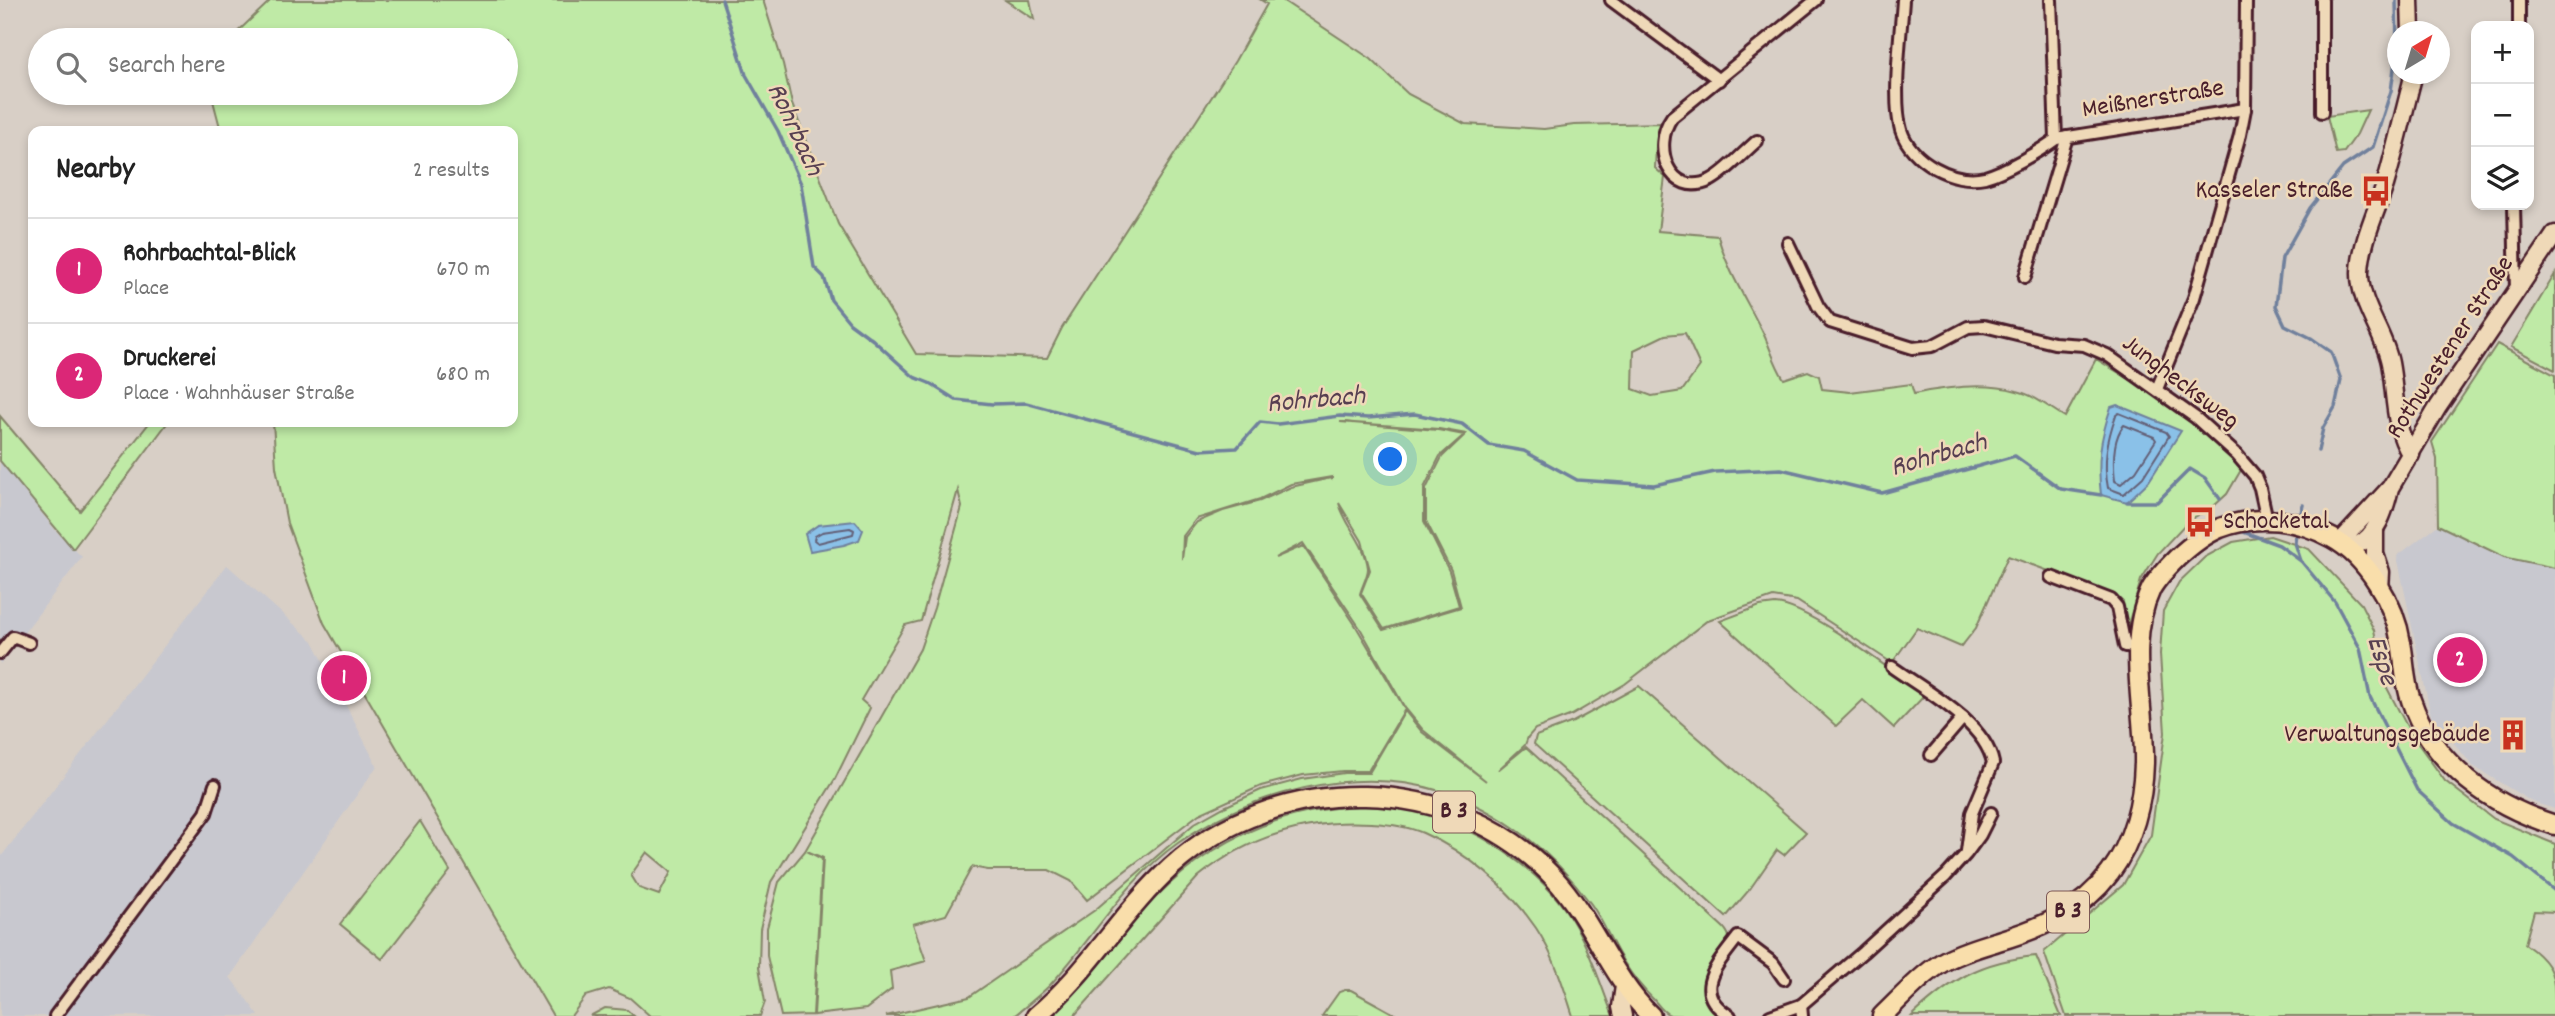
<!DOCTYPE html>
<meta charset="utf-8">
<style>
:root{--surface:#fff;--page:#f6f6f6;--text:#222;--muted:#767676;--line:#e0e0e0;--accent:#db2777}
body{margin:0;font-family:Dekko,sans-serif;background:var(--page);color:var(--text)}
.controls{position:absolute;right:21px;top:21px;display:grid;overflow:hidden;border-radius:14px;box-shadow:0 4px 10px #0003}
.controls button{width:63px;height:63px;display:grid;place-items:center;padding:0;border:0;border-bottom:2px solid var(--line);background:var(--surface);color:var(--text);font:35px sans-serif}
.compass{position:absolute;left:2387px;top:21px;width:63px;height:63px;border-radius:50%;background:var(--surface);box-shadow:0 4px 10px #0003;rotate:38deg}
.you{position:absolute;left:1391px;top:460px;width:24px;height:24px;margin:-18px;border:5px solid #fff;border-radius:50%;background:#1a73e8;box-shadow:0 0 0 10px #1a73e833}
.badge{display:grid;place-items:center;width:46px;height:46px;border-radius:50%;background:var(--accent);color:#fff;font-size:23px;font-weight:700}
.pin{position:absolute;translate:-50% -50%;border:4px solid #fff;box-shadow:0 2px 7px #0006}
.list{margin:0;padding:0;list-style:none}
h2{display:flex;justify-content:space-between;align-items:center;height:91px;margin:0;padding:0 28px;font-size:30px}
h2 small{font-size:23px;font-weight:400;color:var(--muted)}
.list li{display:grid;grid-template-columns:46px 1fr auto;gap:21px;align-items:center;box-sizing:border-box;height:105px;padding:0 28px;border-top:2px solid var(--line)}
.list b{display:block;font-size:26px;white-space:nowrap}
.list p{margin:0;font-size:23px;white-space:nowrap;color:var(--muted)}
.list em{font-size:23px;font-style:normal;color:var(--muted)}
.icon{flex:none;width:38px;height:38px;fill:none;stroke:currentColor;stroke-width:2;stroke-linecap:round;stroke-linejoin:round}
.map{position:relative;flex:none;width:2555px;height:1016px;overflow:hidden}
.search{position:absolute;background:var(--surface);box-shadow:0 4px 10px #0003;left:28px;top:28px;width:490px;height:77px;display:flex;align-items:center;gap:18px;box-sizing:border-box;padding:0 24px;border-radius:38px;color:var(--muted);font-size:26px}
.panel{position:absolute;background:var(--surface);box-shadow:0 4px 10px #0003;left:28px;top:126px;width:490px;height:301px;border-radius:14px}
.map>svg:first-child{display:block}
</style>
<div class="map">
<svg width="2555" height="1016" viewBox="0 0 2555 1016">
<rect width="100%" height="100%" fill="#d8cfc6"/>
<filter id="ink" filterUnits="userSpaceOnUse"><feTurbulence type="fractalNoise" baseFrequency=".0143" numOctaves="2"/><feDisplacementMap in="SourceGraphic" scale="14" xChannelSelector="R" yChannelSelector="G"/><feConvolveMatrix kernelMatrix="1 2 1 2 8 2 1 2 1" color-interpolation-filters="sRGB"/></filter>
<g filter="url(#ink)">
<g fill="#c8c8cf">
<path d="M0,461L56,531L82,557L0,664Z"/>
<path d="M2438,525L2504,557L2555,568V809L2532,802L2473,766L2431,716L2397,556Z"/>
<path d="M227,565L313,641L377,766L230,977L259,1016H0V858Z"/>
</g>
<g fill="#bfeaa6" stroke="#848468" stroke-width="2" fill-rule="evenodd">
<path d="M271,0H763L783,64L792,104L838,224L916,354L1047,358L1062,328L1235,61L1267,4L1261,0H1282L1371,59L1408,94L1465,124L1544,129L1574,125L1664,123L1656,146L1655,168L1665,177L1658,231L1718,236C1727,271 1748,302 1764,335C1771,350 1775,365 1784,379L1808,371L1819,376L1822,389L1850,392L1911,384L1914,394C1947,387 1984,382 2017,391C2034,395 2050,408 2065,417L2096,359C2147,390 2205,422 2241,470L2227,494L2213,507L2189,520L2158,553L2141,580L2126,632L2123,602L2116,596L2008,556L1976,628L1961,647L1917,628L1892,663L1797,601L1773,597L1708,620L1625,684L1572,715L1535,729L1528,737L1525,745L1498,770L1526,747L1724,928C1727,932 1729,934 1729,938C1729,947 1718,954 1713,961C1701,981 1697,1002 1718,1016C1706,1016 1680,1016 1670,1015C1664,1013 1659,1006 1655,1001C1644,990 1633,977 1625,964C1612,945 1604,922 1591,904C1554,853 1501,810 1440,791C1354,765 1250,792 1178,843C1125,880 1093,939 1050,985C1039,996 1026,1006 1014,1016H886L969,997L1095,910L1195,823L1222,808L1261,790L1302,779L1344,773H1369L1405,711L1422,732L1486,781L1423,730L1405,708L1360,628L1303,543L1275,558L1303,546L1354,623L1405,709L1368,771H1343L1303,775L1261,786L1199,814L1087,900L1071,881L1049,870H988L972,867L946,915L913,924L926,961L890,971L892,989L866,1009L814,1015L823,858L807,851L822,859L813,1015L781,1016L767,956V928L779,882L805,851L920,649L934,608L962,507L958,490L921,621L905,625L861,700L870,708L835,779L771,882L760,929L759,967L765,1002L760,1016H650L630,998L609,989L586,996L571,1016H553L324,623L287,523L276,467L273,422H513V131H221L211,93H506V40H229ZM1685,333L1700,366L1682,391L1652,396L1633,389L1634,350L1665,335ZM1340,422L1439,429L1466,434L1442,457L1426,489V521L1451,570L1461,607L1383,630L1360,594C1362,586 1368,576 1368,568C1365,542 1345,526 1339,503L1362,541L1370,570L1361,593L1384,629L1459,606L1449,571L1424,521V488L1440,456L1464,435L1438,430ZM1332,477V480L1331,478L1291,487L1260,501L1223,511L1197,522L1185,537L1182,559L1183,536L1196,519L1260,499L1291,484ZM647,852L671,872L659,895L639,888L631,875Z"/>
<path d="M1005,0H1030L1034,19Z"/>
<path d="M2368,110L2357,134L2344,152L2336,153L2327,116Z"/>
<path d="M2555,274V370L2511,347Z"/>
<path d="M2497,344L2555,375V568L2504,557L2438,525L2437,459L2432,442Z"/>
<path d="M0,416L80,511L150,422H168L73,549L0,461Z"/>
<path d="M2270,536L2309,549L2361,604L2374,630L2386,686L2411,734L2445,781L2494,819L2555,844V912L2534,911L2525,944C2555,965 2555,976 2555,1016H2066L2044,952L2123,885L2151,835L2165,733L2160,654L2163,611L2179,582L2205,557L2233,542Z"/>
<path d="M1775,604C1808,605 1894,673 1925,695L1894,728L1863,700L1836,726L1720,621L1760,606Z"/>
<path d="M1639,686L1806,832L1784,855L1777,850L1750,889L1726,917L1534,744L1536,736L1573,722Z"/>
<path d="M1361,806C1377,806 1393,807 1409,810C1472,822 1545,870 1576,927C1592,955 1601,986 1613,1016H1573C1563,985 1554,955 1536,928C1508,887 1468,853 1423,833C1407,826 1388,824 1371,823C1306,819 1249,836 1198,877L1074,1016H1053C1091,980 1119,935 1155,898C1212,840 1279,809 1361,806Z"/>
<path d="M420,821L450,871L382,959L340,924Z"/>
<path d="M2036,956L2061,1016H1912C1952,979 1981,961 2036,956Z"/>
<path d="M1345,990H1351L1398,1016H1322L1339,992Z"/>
<path d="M605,1008L627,1010L634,1016H590Z"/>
</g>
<g fill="#8ac1e8" stroke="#70809c" stroke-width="2">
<path d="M2117,405L2181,431L2149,481L2127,502L2101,495C2097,460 2100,440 2111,407Z"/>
<path d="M855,521L863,530L859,540L844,545L810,551L805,534L818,525Z"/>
</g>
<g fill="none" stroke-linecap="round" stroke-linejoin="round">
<g stroke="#646077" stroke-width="2">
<path d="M2119,413L2166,432L2169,436L2143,477L2124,494L2108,488C2103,462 2107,440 2116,415Z"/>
<path d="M2124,425L2154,437L2156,440L2136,471L2121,484L2115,481C2113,463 2112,439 2124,425Z"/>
<path d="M850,528L854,530L853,534L818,543L814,540L815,536L822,532Z"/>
</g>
<g stroke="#70809c" stroke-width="3.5">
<path d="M722,0L746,75L778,131L801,184L814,267L824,277L831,300L850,323L873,340L914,377L929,383L956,400L992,404L1026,403L1200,450L1237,448L1260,422L1278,424L1340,416L1368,418L1415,414L1462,424L1489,445L1524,451L1577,480L1654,485L1715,472L1781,469L1882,493L2015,456L2061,489L2101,495"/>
<path d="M2318,451L2323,428L2335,407L2341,380L2331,352L2311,338L2285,325L2276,306L2282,258L2310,208L2343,167L2373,147L2391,91L2397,46L2396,0"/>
<path d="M2127,502H2157L2190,469L2205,478L2220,499"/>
<path d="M2299,520L2303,505"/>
<path d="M2241,531L2279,545L2301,561"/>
<path d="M2296,531L2295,543L2301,561L2335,602L2360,648L2370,697L2417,790L2453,823L2513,857L2555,891"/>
</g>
<g stroke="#4a1f2b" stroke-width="16">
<g id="street">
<path d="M1611,0L1719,80"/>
<path d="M1903,0C1901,33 1892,100 1901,130C1911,161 1953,184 1985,177C2004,172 2040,151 2056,139L2245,109"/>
<path d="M2051,0L2056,139"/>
<path d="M2519,26V0"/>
<path d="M2322,112V0"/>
<path d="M1757,141C1744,152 1725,173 1711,180C1669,200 1651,146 1672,117L1816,0"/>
<path d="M2514,205L2516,290"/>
<path d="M1788,243L1818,306L1830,322L1913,348L1932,346L1968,327L1984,326L2054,343L2084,345L2107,355L2196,418L2237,455L2255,476L2260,488L2267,520"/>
<path d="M2025,277L2067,137"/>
<path d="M2157,389L2194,298L2240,135L2245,109L2246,0"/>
<path d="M2051,577L2111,600L2117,607L2125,646L2139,647"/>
<path d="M0,653L13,637L29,643"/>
<path d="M1892,667C1924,690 1985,722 1993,763L1972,813L1967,851"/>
<path d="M1931,755L1963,718"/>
<path d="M1801,1005L1863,952L1946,876L1966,854L1980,835L1991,813"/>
<path d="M55,1016L206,813L215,785"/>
<path d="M1730,1016C1689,992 1718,964 1738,937L1773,963L1784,979"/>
<path d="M1770,1016L1801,1005L1802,1016"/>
</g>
</g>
<g stroke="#4a1f2b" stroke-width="21">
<g id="secondary">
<path d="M2410,0L2411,32"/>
<path d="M2411,455C2393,428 2396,394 2390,363C2384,332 2359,304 2360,272C2361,243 2376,212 2385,185C2395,151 2403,116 2412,81V74"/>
<path d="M2390,488C2385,510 2377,536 2356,546L2340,542L2390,488L2438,407L2555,234"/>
<path d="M2375,528V554L2381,572L2380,589"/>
<path d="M1623,1016L1621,1007L1624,986"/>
</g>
</g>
<g stroke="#4a1f2b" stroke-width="23">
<g id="primary">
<path d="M1036,1016C1088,973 1121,913 1171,867C1278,770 1454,771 1554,878C1593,920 1610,976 1651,1016"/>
<path d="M1882,1016C1901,998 1920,976 1943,962C1960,952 1979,947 1998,941C2042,928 2081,911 2110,873C2133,842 2143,801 2144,763C2145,707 2126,642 2151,589C2157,578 2168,567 2177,558C2190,546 2203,535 2220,528C2257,514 2298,519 2332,538C2367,557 2395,604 2401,643C2405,662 2404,681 2411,700C2433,765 2492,806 2555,825"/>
</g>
</g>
<use href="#street" stroke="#efd9b8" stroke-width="10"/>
<use href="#secondary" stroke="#efd9b8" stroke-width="16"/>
<use href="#primary" stroke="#f9deab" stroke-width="18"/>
</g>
</g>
<defs>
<g id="bus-bare" transform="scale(2.415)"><path d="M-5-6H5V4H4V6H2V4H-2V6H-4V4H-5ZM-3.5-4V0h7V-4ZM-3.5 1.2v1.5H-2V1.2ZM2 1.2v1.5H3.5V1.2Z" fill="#c8321e" stroke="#efd9b8" stroke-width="2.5" paint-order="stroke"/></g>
<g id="building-bare" transform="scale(2.415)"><path d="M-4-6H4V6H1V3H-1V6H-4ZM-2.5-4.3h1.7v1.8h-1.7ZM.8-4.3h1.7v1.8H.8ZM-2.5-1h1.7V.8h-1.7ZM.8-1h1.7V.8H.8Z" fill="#c8321e" stroke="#efd9b8" stroke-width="2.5" paint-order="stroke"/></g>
</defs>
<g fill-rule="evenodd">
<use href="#bus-bare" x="2376" y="191"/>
<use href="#bus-bare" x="2200" y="522"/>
<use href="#building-bare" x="2513" y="735"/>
</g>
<g text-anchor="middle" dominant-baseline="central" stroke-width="5" stroke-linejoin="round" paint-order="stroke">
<g fill="#efd9b8" stroke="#7c5755" stroke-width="2">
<rect x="1433" y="791.5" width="42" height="41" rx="5"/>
<rect x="2047" y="891.5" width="42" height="41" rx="5"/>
</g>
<g font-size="24" font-weight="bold" fill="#4a1f2b">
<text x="1454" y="812">B 3</text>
<text x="2068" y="912">B 3</text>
</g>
<g font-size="26" fill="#4a1f2b" stroke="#efd9b8">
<text transform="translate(2153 100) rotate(-9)">Meißnerstraße</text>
<text transform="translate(2451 348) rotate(-57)">Rothwestener Straße</text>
<text transform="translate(2180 383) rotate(37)">Junghecksweg</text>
</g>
<g font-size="26" fill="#4a1f2b" stroke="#efd9b8" text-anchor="end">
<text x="2353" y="191">Kasseler Straße</text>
<text x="2223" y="522" text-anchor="start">Schocketal</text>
<text x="2490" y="735">Verwaltungsgebäude</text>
</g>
<g font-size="28" font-style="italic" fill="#573f51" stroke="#efd9b8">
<text transform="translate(793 130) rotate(65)">Rohrbach</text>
<text transform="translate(1316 402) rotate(-5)">Rohrbach</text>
<text transform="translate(1939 457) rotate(-16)">Rohrbach</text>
<text transform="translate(2380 661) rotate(73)">Espe</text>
</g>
</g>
</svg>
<div class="controls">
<button>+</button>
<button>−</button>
<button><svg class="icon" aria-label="layers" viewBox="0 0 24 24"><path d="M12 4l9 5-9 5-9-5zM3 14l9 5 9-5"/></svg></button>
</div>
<svg class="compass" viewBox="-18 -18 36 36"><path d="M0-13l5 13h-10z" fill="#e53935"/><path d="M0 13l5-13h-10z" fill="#767676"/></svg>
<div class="you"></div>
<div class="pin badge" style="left:344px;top:678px">1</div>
<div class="pin badge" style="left:2460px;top:660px">2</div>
<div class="search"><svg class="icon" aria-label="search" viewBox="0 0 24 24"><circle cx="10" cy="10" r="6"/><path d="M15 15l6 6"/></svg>Search here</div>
<section class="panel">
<h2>Nearby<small>2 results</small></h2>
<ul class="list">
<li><span class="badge">1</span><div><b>Rohrbachtal-Blick</b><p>Place</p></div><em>670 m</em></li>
<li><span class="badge">2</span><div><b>Druckerei</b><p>Place · Wahnhäuser Straße</p></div><em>680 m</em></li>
</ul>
</section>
</div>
